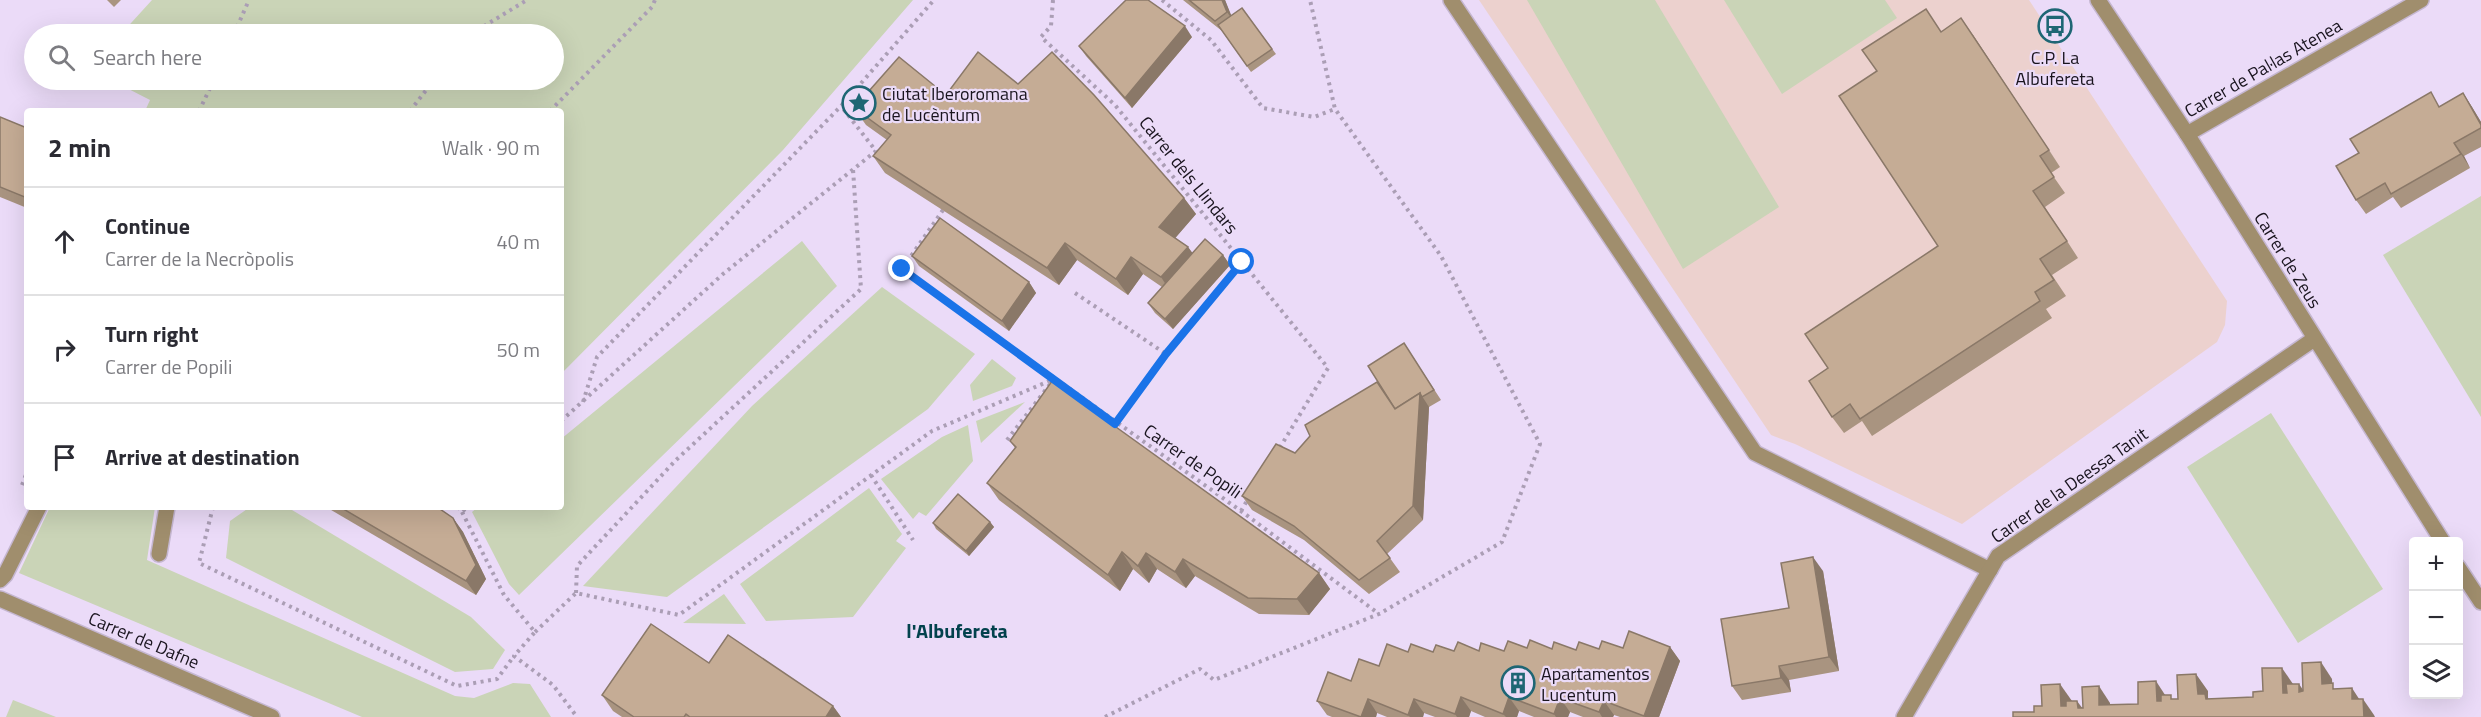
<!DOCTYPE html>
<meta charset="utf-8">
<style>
:root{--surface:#fff;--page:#f7f7f7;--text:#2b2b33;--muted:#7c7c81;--line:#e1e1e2}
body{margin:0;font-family:"Titillium Web",sans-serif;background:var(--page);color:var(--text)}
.controls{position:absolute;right:18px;bottom:18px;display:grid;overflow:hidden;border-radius:6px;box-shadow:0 6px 24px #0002}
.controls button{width:54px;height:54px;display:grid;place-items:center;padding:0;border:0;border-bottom:2px solid var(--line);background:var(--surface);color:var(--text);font:30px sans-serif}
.stop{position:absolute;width:18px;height:18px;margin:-14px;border:4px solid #1a73e8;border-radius:50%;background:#fff}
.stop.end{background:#1a73e8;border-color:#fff;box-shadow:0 2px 6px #0008}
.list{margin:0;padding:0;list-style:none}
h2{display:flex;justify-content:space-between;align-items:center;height:78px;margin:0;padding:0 24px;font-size:26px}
h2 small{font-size:20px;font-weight:400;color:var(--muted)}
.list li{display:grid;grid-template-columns:39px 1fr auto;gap:18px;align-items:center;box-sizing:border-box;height:108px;padding:0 24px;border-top:2px solid var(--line)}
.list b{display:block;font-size:22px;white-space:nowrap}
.list p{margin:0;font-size:20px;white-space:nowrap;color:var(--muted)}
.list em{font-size:20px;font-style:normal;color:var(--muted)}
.icon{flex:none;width:33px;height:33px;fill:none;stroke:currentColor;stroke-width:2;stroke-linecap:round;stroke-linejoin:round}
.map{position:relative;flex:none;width:2481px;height:717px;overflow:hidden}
.search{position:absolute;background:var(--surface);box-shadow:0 6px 24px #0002;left:24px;top:24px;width:540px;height:66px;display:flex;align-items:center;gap:15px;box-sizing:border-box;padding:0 21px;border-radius:33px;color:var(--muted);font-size:22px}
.panel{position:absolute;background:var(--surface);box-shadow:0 6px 24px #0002;left:24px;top:108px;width:540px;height:402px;border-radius:6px}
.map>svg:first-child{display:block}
</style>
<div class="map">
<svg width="2481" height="717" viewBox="0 0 2481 717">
<rect width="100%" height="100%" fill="#ebdbf8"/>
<path fill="#ecd1ce" d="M1479,0H2029L2227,301L2225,325L2217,342L1962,524L1795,444L1771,435Z"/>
<g fill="#cad4b7">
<path d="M152,0H913L783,150L561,374V111H145L150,100L111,80H554V34H121Z"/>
<path d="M1527,0H1655L1779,207L1683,269Z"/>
<path d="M1724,0H1885L1897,18L1782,94Z"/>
<path d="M2481,196V417L2383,255Z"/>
<path d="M802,241L837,286L519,595L509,584L472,512L478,507H561V439Z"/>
<path d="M882,287L975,354L928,409L667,597L583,586L752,406Z"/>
<path d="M992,359L1016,378L1012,386L973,401L970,385Z"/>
<path d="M1025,402L981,443L976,421Z"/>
<path d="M2271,413L2383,589L2298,643L2187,467Z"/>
<path d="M968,425L973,461L926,516L919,512L913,519L881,479L942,437Z"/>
<path d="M869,488L902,534L896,541L906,548L853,617L766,621L740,584Z"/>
<path d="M50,507H155L147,560L455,696L474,698L513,683L530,684L551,717H362L19,573Z"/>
<path d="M250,507H287L471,617L505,650L493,669L455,672L226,558L230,521Z"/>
<path d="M724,594L746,624L683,623Z"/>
<path d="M13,700L56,717H6Z"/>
</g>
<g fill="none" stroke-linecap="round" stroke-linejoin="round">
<g stroke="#c5b7d1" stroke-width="18">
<g id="lane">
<path d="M1451,0L1755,453L1990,570"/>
<path d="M159,554L167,507"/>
<path d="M0,580L5,575L39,507"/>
<path d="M0,599L272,717"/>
<path d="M1904,717L1998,556L2314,339"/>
</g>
</g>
<g stroke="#c5b7d1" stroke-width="18">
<g id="street">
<path d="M2098,0L2187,134L2443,542"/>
<path d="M2187,134L2421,0"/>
<path d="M2458,567L2481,602"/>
</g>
</g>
<g stroke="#ab9eb5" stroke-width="4" stroke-dasharray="3 4.5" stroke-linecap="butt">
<path d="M1053,0L1051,26L1041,37L1115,105L1328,368L1279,449"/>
<path d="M1162,0L1211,40L1263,108L1314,117L1335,109"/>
<path d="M234,34L249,0"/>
<path d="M471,34L527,0"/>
<path d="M199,111L214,80"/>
<path d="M410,111L434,80"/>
<path d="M550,111L652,7L655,0"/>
<path d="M943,210L902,269L1241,511L1379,614"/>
<path d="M1075,293L1166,354"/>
<path d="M583,402L597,357L841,106L934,0"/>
<path d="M561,421L723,274L876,151L841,106"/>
<path d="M1115,424L1166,354L1243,262"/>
<path d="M1007,440L1054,379"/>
<path d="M871,475L913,540"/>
<path d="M22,485L27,472"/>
<path d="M213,507L199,563L457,686L497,679L514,656"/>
<path d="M458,507L462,512L467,507"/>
<path d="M1241,511L1248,499"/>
<path d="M462,512L504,595L535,632L514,656L553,685L577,717"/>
<path d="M576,593L577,566L676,460L861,289L853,169"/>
<path d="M535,632L576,593L679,615L932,431L1054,379"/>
<path d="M1105,717L1200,669L1214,680L1379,614L1502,542L1540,444L1441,256L1335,109L1310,0"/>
</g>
<use href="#lane" stroke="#a08e6d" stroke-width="15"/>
<use href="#street" stroke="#a08e6d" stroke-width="15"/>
</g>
<g fill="#a99480">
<path d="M107,0H121L114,7Z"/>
<path d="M1183,0H1225L1231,16L1242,8L1276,54L1251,72L1222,31Z"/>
<path d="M1941,32L1973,35L2060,167L2051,173L2065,193L2045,207L2078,258L2052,275L2066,296L2046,309L2052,318L1872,436L1862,421L1844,433L1832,417L1828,368L1938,246L1877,71Z"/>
<path d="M1192,37L1132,108L1086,56L1079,46Z"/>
<path d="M1018,84L1184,198L1196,214L1175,238L1188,247L1192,253L1223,255L1230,265L1173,329L1155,313L1148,303L1162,287L1143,274L1128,295L1077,260L1059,285L885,173L873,156L887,140L866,125L854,108Z"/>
<path d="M2463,93L2472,107L2481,122V147L2464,156L2470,168L2401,208L2393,197L2366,214L2356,200L2359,153Z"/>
<path d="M0,117L27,128V208L0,197Z"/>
<path d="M912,256L1029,282L1036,293L1009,331L919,266Z"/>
<path d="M1404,343L1441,400L1429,407L1423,520L1387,554L1400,572L1369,594L1304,540L1252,510L1242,496L1381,387Z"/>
<path d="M1010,441L1319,573L1330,589L1309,615L1259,614L1195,576L1186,588L1157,569L1149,583L1133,569L1120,591L999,500L987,483L1015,448Z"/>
<path d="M326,507H437L453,518L463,532L486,579L476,595Z"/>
<path d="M990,522L994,527L969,556L936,529L933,523Z"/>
<path d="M1823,571L1839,671L1789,680L1791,692L1742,700L1732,686L1789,608Z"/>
<path d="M1670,647L1680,661L1659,717H1620L1614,715L1613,717H1583L1570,712L1568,717H1534L1519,711L1517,717H1485L1471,711L1469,717H1435L1424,713L1423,717H1387L1377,713L1376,717H1332L1327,715L1317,701L1351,681L1408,652L1479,651H1504L1527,648L1576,650Z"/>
<path d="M709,663L833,706L841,717H622L613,711L602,695Z"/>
</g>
<g fill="#8a7868">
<path d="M1222,0H1225L1234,22L1227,12Z"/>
<path d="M1961,18L1973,35L2060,167L2049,150Z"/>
<path d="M1185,26L1192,37L1132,108L1125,98Z"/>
<path d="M2463,93L2472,107L2481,122V125Z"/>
<path d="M2454,143L2464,156L2470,168L2461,154Z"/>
<path d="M1184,198L1196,214L1171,243L1159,227Z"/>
<path d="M1065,243L1077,260L1059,285L1047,268Z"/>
<path d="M1188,247L1200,263L1172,294L1161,277Z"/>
<path d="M1223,255L1230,265L1173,329L1165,319Z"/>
<path d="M1131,257L1143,274L1128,295L1116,279Z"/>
<path d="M1029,282L1036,293L1009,331L1002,321Z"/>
<path d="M1420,393L1429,407L1423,520L1413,506Z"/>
<path d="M453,518L463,532L486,579L476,595L466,581Z"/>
<path d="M990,522L994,527L969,556L966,551Z"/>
<path d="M1122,552L1133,569L1120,591L1108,575Z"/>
<path d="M1146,553L1157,569L1149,583L1138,566Z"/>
<path d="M1813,557L1823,571L1839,671L1829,657Z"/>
<path d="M1183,559L1195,576L1186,588L1175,572Z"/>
<path d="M1319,573L1330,589L1309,615L1297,599Z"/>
<path d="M1670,647L1680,661L1659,717H1645L1644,716Z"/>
<path d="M2321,662L2332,679L2333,700L2322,684Z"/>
<path d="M1779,666L1789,680L1791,692L1781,678Z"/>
<path d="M2282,668L2293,684L2295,709L2283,693Z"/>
<path d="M2196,674L2208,691V698L2217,710L2198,694Z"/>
<path d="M2156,681L2167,698L2168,717L2157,701Z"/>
<path d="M2060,684L2072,701L2073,717L2061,706Z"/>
<path d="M2299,684L2310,700L2299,692Z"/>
<path d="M2099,686L2110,703V717L2099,705Z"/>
<path d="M2352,688L2363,705V699L2374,715L2375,717H2364L2352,699Z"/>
<path d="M1461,697L1471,711L1469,717H1457L1455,714Z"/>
<path d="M1509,697L1519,711L1517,717H1506L1503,714Z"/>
<path d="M1560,698L1570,712L1568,717H1556L1554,714Z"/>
<path d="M1368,699L1377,713L1376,717H1361Z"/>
<path d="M1414,699L1424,713L1423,717H1410L1408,715Z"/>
<path d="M1604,701L1614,715L1613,717H1602L1599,712Z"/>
<path d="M2077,701L2089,717L2078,708Z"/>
<path d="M833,706L841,717H826Z"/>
</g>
<g fill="#c5ac95" stroke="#8a7868" stroke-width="1.5">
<path d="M1126,0H1148L1185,26L1125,98L1079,46Z"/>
<path d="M1189,0H1222L1227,12L1215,21Z"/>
<path d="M1242,8L1272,49L1247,66L1218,25Z"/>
<path d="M1926,9L1941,32L1961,18L2049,150L2040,156L2054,177L2033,191L2067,241L2040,259L2054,280L2035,292L2040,301L1860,419L1850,404L1832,417L1809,381L1828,368L1805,334L1938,246L1839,96L1877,71L1862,50Z"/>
<path d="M978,52L1018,84L1052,52L1094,95L1184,198L1159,227L1188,247L1161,277L1131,257L1116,279L1065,243L1047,268L873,156L891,135L854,108L899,57L946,95Z"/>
<path d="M2431,92L2439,107L2463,93L2481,125V128L2454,143L2461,154L2391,194L2385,183L2356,200L2336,166L2359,153L2350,139Z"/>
<path d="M0,117L27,128V198L0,187Z"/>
<path d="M940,218L1029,282L1002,321L912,256Z"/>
<path d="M1205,239L1223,255L1165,319L1148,303Z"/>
<path d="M1404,343L1434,390L1422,397L1420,393L1395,409L1368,366Z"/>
<path d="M1052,381L1319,573L1297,599L1248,598L1183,559L1175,572L1146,553L1138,566L1122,552L1108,575L987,483L1016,447L1010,441Z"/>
<path d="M1377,382L1395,409L1420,393L1413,506L1377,541L1390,558L1359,580L1294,526L1242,496L1276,444L1295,453L1310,436L1305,425Z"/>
<path d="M958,494L990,522L966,551L933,523Z"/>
<path d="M340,507H437L453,518L476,565L466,581Z"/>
<path d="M1813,557L1829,657L1779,666L1781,678L1732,686L1721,619L1789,608L1781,563Z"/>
<path d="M651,624L709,663L728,635L833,706L826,717H690L686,714L684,717H634L602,695Z"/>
<path d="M1629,631L1670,647L1644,716L1604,701L1599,712L1560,698L1554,714L1509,697L1503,714L1461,697L1455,714L1414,699L1408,715L1368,699L1361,717L1317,701L1328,672L1351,681L1359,659L1379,666L1387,644L1408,652L1411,644L1433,652L1436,645L1454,651L1458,642L1479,651L1481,643L1504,651L1508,641L1527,648L1530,640L1552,649L1554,642L1576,650L1579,642L1599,649L1602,641L1623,648Z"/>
<path d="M2321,662L2322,684L2333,683V689L2352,688V699H2363L2364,717H2013V712H2034V706H2042L2041,685L2060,684L2061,706H2066V701H2077L2078,708H2083L2082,687L2099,686V705L2138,704V682L2156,681L2157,701H2161V695H2171V699H2178L2177,675L2196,674L2198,694H2205L2206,699L2253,697V692L2263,691L2262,668H2282L2283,693H2287L2286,684H2299V692L2303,691L2302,663Z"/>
</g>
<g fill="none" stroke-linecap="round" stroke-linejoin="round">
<path stroke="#1a73e8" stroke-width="8" d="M902,269L1115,424L1166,354L1242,262"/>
</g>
<defs>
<g id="bus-ring" transform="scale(1.725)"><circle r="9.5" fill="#ebdbf8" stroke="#1e6674" stroke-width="1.5"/><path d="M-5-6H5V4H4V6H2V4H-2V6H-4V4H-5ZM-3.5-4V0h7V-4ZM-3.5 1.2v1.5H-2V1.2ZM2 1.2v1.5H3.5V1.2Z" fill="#1e6674"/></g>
<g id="sight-ring" transform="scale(1.725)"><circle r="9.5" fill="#ebdbf8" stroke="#1e6674" stroke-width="1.5"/><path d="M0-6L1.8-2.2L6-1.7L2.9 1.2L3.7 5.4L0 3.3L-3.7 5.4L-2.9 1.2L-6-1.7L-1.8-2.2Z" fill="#1e6674"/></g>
<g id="building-ring" transform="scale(1.725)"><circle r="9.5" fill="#ebdbf8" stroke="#1e6674" stroke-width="1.5"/><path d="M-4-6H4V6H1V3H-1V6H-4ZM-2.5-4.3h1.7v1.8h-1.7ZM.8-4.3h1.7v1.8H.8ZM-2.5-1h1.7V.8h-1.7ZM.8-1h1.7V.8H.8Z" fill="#1e6674"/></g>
</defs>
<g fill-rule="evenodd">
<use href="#bus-ring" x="2055" y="26"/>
<use href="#sight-ring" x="859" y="103"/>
<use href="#building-ring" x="1518" y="683"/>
</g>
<g text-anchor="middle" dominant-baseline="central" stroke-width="4.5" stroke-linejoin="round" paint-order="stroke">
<g font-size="18" fill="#19141e" stroke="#ebdbf8" text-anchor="start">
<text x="2055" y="57" text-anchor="middle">C.P. La<tspan x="2055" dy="21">Albufereta</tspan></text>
<text x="882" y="93">Ciutat Iberoromana<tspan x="882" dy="21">de Lucèntum</tspan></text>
<text x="1541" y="673">Apartamentos<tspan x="1541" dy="21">Lucentum</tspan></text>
</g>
<g font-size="18" fill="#19141e" stroke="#ebdbf8">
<text transform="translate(2263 68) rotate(-30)">Carrer de Pal·las Atenea</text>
<text transform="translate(1189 175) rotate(51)">Carrer dels Llindars</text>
<text transform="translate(2288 260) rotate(58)">Carrer de Zeus</text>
<text transform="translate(1193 461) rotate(35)">Carrer de Popili</text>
<text transform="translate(2069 485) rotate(-35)">Carrer de la Deessa Tanit</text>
<text transform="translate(144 640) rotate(23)">Carrer de Dafne</text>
</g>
<g font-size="20" font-weight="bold" fill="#03424d" stroke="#ebdbf8">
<text x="957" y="630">l'Albufereta</text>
</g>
</g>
</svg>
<div class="controls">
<button>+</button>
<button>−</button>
<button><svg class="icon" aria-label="layers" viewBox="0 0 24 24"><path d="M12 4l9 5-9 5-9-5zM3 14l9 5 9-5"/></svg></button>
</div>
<div class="stop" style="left:1242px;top:262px"></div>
<div class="stop end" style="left:902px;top:269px"></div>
<div class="search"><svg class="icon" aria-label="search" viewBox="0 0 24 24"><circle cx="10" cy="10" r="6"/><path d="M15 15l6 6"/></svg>Search here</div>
<section class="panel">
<h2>2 min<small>Walk · 90 m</small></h2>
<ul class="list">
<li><svg class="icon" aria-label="ahead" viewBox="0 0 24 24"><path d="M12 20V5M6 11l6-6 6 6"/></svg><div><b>Continue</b><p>Carrer de la Necròpolis</p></div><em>40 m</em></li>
<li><svg class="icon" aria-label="right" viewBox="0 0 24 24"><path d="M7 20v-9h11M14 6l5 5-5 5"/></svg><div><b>Turn right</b><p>Carrer de Popili</p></div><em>50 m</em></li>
<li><svg class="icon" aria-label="arrive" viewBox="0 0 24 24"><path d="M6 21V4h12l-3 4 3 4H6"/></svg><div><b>Arrive at destination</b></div></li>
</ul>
</section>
</div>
